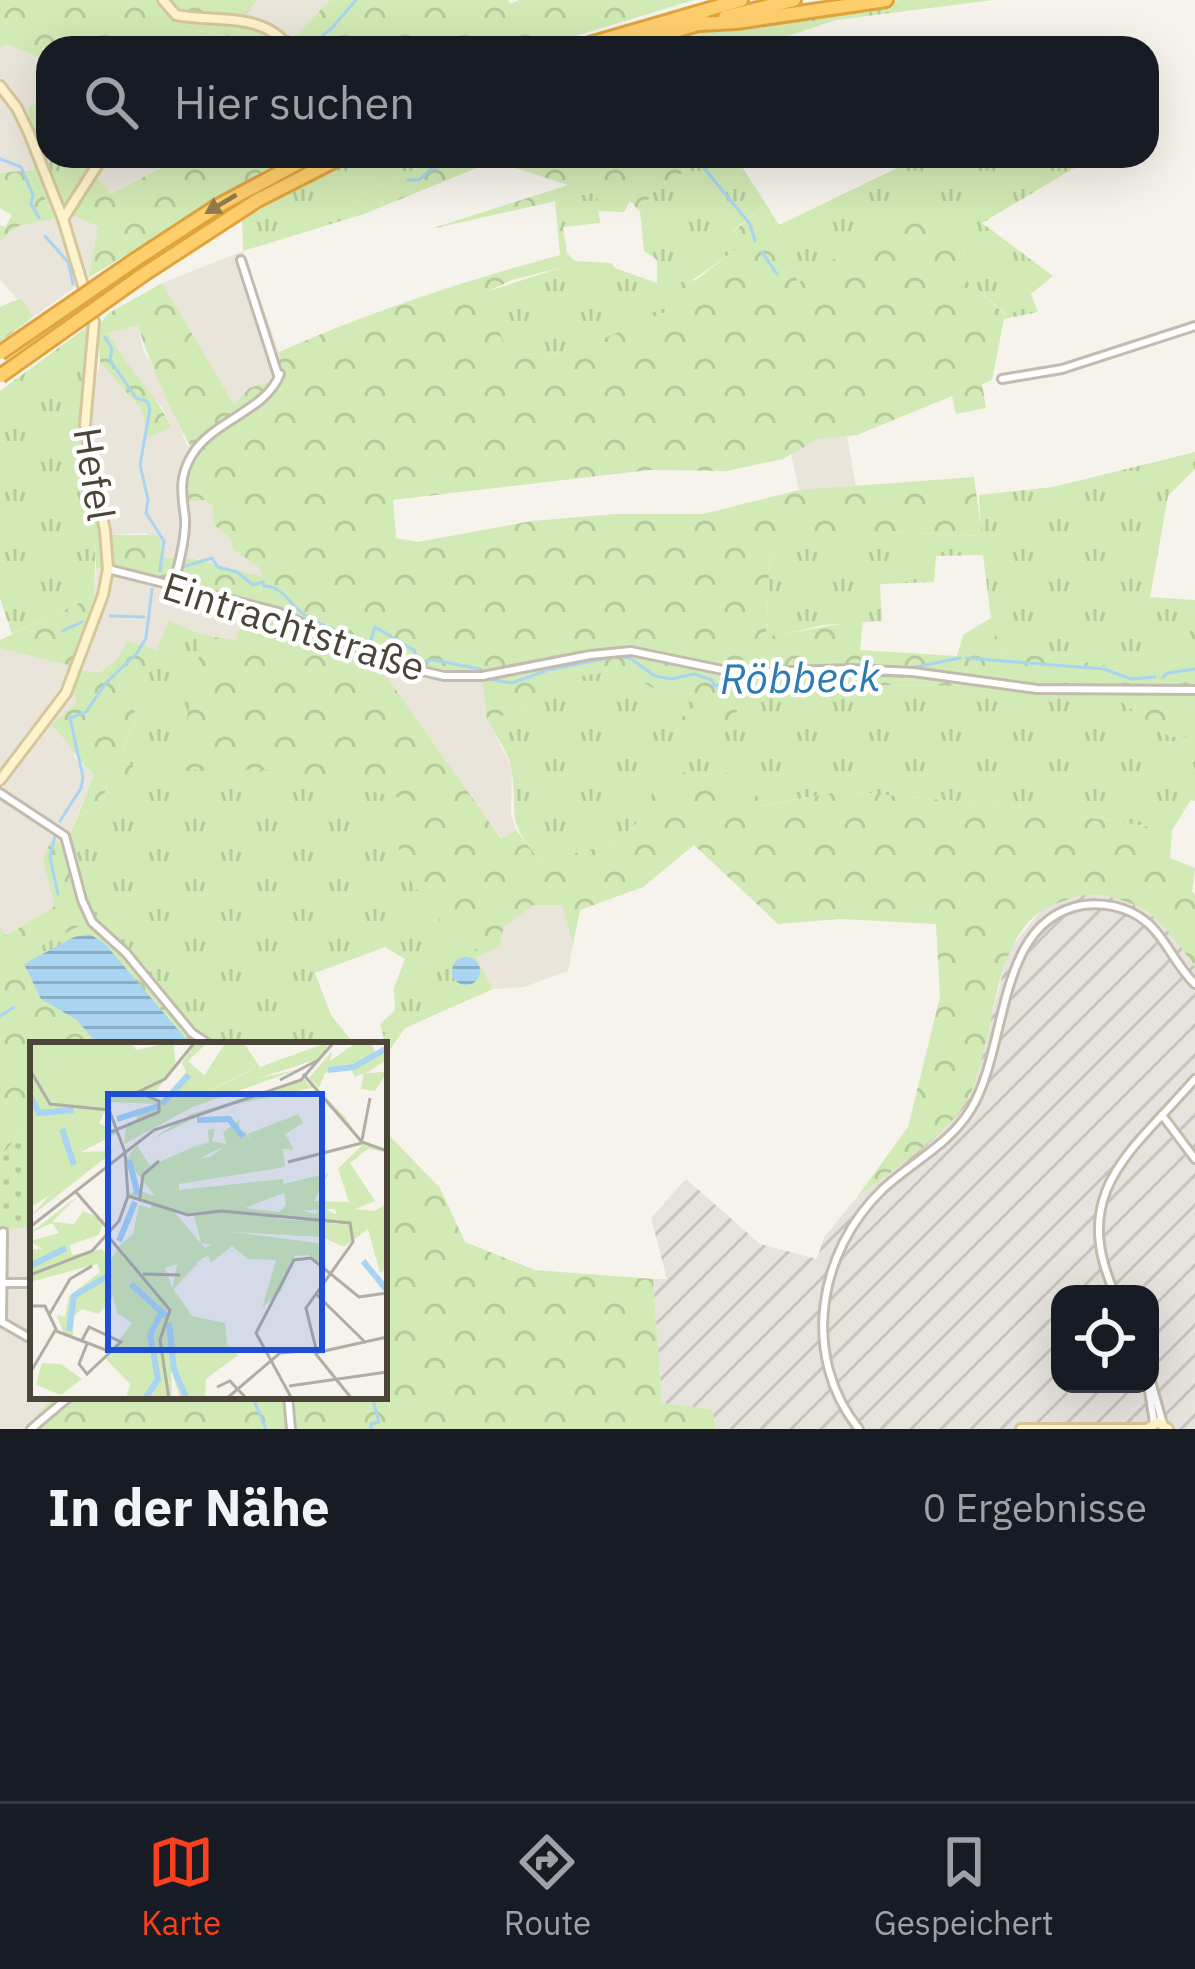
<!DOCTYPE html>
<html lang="de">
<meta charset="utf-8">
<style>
:root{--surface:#171b24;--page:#242831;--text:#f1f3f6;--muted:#9ea1a6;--line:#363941;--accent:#fc3f1d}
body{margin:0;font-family:"IBM Plex Sans",sans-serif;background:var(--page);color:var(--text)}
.controls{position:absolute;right:36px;bottom:36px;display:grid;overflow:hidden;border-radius:24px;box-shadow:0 12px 48px #0002}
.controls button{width:108px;height:108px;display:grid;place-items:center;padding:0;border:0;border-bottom:3px solid var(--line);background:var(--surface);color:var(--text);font:60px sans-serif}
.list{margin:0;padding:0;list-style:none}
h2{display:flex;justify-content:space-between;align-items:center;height:156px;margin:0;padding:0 48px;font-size:51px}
h2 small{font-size:39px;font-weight:400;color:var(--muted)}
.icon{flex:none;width:66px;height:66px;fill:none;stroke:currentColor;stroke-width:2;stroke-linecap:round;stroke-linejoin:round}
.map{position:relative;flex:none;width:1195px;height:1429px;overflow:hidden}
.search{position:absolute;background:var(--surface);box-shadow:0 12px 48px #0002;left:36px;right:36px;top:36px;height:132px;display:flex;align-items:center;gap:30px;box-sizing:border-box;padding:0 42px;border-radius:36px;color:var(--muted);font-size:45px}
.sheet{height:372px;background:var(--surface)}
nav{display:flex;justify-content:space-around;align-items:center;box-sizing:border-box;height:168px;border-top:3px solid var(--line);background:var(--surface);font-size:33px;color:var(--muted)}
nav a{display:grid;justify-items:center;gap:6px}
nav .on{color:var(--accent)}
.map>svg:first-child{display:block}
</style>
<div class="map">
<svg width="1195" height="1429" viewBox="0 0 1195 1429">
<defs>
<pattern id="industrial-furrows" width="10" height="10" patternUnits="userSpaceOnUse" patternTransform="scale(3)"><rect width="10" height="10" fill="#e6e2dd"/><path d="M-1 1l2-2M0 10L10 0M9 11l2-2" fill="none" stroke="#c7c3be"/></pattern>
<pattern id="grass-tufts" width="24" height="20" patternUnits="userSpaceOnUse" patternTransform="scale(3)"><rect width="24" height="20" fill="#d2eab5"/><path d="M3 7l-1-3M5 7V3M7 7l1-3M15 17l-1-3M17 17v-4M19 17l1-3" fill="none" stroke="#b6ca9c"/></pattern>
<pattern id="forest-crowns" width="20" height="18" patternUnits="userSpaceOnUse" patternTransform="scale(3)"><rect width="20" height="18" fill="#d2eab5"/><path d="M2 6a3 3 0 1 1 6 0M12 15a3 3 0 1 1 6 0" fill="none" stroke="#b6ca9c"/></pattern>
<pattern id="garden-dots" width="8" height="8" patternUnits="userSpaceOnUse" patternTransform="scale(3)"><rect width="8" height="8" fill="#d2eab5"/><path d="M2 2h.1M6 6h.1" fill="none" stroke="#b6ca9c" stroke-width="1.8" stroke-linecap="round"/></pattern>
<pattern id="water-rules" width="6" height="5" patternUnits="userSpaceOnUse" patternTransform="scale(3)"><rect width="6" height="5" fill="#a9d4f2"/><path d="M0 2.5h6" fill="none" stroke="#8caec5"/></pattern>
</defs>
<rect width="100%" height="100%" fill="#f6f3ec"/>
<g fill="#eae5da">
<path d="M257,0H330L295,36L234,27Z"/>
<path d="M6,44L48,61V102L28,107L34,170L0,173V48Z"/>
<path d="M113,156H173L175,160L111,194L96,177Z"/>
<path d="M72,215L98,227L88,278L33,317L0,279V241L18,226Z"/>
<path d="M243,251L279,352L282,379L249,389L233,406L162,283Z"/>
<path d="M138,325L143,350L167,391L186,444L196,452L184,503L204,500L212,505L214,525L231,539L233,549L259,568L264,578L196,559H161L146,533L106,535L90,406L100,362L142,410L148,437L171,427L163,409L123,362L107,333Z"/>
<path d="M847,436L856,487L799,490L791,454L818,439Z"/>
<path d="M96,568L172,579L249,601L236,641L203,635L170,620L157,650L127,641L118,658L74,692L76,703L72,710L70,742L75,758L94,774L66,844L56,906L6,936L0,927V648L72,666L94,596Z"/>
<path d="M378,656L467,675L481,673L487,719L512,768L511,813L516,830L502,839L366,663Z"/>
<path d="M533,905H562L573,945L568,971L524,987L493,989L476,957L499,947L504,926Z"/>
<path d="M33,1227V1396H54L24,1429H0V1230Z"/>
</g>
<path fill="url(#industrial-furrows)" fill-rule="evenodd" d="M1087,894L1123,898L1164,923L1195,967V1429H716L712,1409L662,1403L653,1279H667L651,1218L686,1179L760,1244L817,1259L824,1237L857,1197L921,1149L988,1030L1009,950L1044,907ZM1060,1294H1150V1384H1060Z"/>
<g fill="url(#grass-tufts)">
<path d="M900,0H993L836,20L752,48H651L708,31Z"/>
<path d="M164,25L263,42L270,48H148Z"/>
<path d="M48,102V156H113L72,215L53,219L34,170L28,106Z"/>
<path d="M362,156H444L355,196L364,214L243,251L242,219Z"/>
<path d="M711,156H735L766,204L733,231L737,249L688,283L673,309L569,353L509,355L483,293L566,266L560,255L555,200L597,192L600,223L563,227L567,253L575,261L611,263L615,268L657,283V260L644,251L640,212L655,189Z"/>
<path d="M922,156H1083L1086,161L982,223L1053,276L1031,294L1038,312L1004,319L1005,313L968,282L962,235L797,283L779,225Z"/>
<path d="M91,324L84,405L106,535L96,536L94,596L12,634L0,598V391Z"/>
<path d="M1195,452V469L1168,496L1150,597L1195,600V631H1190L1187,661L1156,672L1001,651L991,618L983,555L936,556L934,582L880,584L882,621L824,625L766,638L770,553L825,539L888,532L981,536L979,495L1053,487Z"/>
<path d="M169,620L203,635L366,663L388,679L533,905L504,926L499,947L476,957L493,989L405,1028L384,1058V1045H374L384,1038L380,1024L395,1010L394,988L405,959L385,947L315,973L331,1015L355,1045H205L22,973L7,962L89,921L66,844L77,818L102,806L109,773L140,785L143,776L121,756L135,720L134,706Z"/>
<path d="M619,669L655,689L698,694L696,706L667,732L735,729L737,692L842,685L993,686L1038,692L1110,693L1169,736L1195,738V801L1191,800L1172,830L1002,805L842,791L761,806L649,812L612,845L540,861C505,815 518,824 512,772C510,754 495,735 487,719L527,710L545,682Z"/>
</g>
<g fill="url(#forest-crowns)">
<path d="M0,0H257L235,27L295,36L330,0H508L510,4L519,0H694L536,48H270L263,42L165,25L148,48H48V61L6,44L0,48Z"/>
<path d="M173,156H288L88,278L98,227L72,215L96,177L111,194L174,161Z"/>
<path d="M444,156H711L655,189L640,212L630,201L624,212L599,211L596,192L427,230L568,185L494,161L364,214L355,196Z"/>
<path d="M34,170L53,219L18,226L0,241V225L5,227L12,215L0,208V173Z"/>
<path d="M766,204L779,225L798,283L910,209L962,235L968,282L1005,314L992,380L982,384L986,408L956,414L952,396L857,435L818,439L783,459L727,471L650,470L393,500L396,538L418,542L532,521L615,514H703L799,490L974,477L982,536L888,532L825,539L770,553L766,637L863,620L860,650L957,656L963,635L991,618L1001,651L1156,672L1186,661L1190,630L1195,631V738L1169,736L1109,693L1038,692L993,686L842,685L738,692L736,730L665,732L695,706L697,694L655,689L619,670L545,682L527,710L487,719L481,673L467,675L379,656L367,664L388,679L501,839L516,830L540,861L612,845L649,812L654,777L694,771L747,775L762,806L842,791L1002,805L1172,830L1170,858L1195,868L1192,891L1195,895V967C1167,927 1149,901 1097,895C1084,894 1073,898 1061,902C987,923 998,1044 967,1100C948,1134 889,1173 857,1197L908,1127L940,997L936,924L840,919L778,924L694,845L643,887L580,910L573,945L562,905H533L504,926L499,947L485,953L456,941L399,866L398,797L265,770H177L203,635L236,641L248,601L172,579L96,568V535H160L162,558L195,559L263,577L259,568L233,549L231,539L214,525L212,505L204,500L183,503L182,485L196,452C183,442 142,344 138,325L108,333C126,367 155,392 171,427L148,438L142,410L100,362L98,326L109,313L162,283L234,405L249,388L281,379L279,352C371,311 463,281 560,255L567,266L512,280L484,293L509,355L569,353L673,309L678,283L696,280L736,249L733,232Z"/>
<path d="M21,298L33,317L0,342V307Z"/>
<path d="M94,596L72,666L0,648V640Z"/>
<path d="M127,641L157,650L134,706L135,719L121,756L144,776L141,786L109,773L102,806L77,818L94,774C75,759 69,741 51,725L76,703L74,692L80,670L99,673L118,658Z"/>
<path d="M51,840L66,844L89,921L8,963L22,972L33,963L104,953L129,961L193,1038L205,1045H33V1134L23,1129L0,1158V927L6,936L55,906L43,860Z"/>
<path d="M384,1130L440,1188L465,1242L535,1270L653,1279L662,1403L712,1409L716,1429H24L54,1396H384Z"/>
</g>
<path fill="url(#garden-dots)" d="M24,1128L33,1134V1227L0,1230V1158Z"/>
<g fill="url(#water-rules)">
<path d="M90,934L106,945L191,1045H98L77,1020L41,999L24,964L74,937Z"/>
<circle cx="466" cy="971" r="14"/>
</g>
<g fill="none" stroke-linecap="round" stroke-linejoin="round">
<g stroke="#a9d4f2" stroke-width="3">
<path d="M307,48L331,29L356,0"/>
<path d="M42,142L48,138"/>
<path d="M694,156L750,224L755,241"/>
<path d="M0,159L21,167L33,195L31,204L39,218"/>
<path d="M408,180H419L430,170L464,156"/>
<path d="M45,236L68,262L73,284"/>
<path d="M762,252L777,274"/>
<path d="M105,337L112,349L110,360L136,398L147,401L150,409L140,465L148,499L146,513L164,541L160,571"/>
<path d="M182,567L212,558L218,567L237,572L253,585L263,582L264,586C284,587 288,602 301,612C311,621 354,639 370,643L375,627L414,650L418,662L433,660L480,669L489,679L512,683L548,670L619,656L631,659L655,676L671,679L694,674L712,680L714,686L737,680L789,676H911"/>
<path d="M110,616L144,617"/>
<path d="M62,631L82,622"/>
<path d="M966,658L1104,669L1131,679L1155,677"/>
<path d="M916,667L960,658"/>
<path d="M1163,677L1168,673L1195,669"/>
<path d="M60,821L81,788L83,777L70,718L86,712L106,683L137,653L146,638L152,589"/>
<path d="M55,835L50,858L58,894"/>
<path d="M0,1016L14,1007"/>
<path d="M252,1396L266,1429"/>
<path d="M371,1429V1424L379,1422L372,1396"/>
</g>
<g stroke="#c2bbae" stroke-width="12">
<g id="street">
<path d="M241,260L278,375"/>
<path d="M1002,379L1062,369L1195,326"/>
<path d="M108,569L278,612L392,664L444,676H482L590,655L631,651L737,673L851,669L913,672L1037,689L1195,690"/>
<path d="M174,583C179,563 186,538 185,518C182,494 178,478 192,455C213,420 266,411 280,374"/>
<path d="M0,793L65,836L82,900L92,922L126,953L192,1033L210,1045"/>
<path d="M1162,1115L1195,1159"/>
<path d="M2,1283H33"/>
<path d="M1115,1294C1068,1190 1133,1151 1195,1079"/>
<path d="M0,1321L33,1340"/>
<path d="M2,1322L3,1232"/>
<path d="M1150,1378L1163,1424"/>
<path d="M1148,1384L1154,1423"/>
<path d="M288,1396L291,1429"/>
<path d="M31,1429L70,1396"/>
<path d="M859,1429C800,1356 818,1251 883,1189C912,1162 950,1144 971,1109C1009,1047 995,920 1083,905C1104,902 1127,907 1144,920C1165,936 1175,965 1195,984"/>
</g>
</g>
<g stroke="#d6c79b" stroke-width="14">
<g id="secondary">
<path d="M163,0L176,15C214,23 264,11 289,48"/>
<path d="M0,86L17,108L29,133L63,219L94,322L85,425L105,531L108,569L103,595L66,693L0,780"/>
<path d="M63,219L103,156"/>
<path d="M1021,1429H1147"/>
<path d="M1147,1429L1158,1422L1168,1429"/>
</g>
</g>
<g stroke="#e0a43c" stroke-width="18">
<g id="highway">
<path d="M725,17L794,0"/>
<path d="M699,24L737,22L886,0"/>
<path d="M576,48L741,0"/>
<path d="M617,48L705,22"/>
<path d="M135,260L216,207L311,156"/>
<path d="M144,274L256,201L344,156"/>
</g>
</g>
<use href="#street" stroke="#fff" stroke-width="6"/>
<use href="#secondary" stroke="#fff3cd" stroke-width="8"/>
<use href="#highway" stroke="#ffcf6e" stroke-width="12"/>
<g stroke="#e0a43c" stroke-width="18" stroke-linecap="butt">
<g id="highway-bridge">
<path d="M0,353L135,260"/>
<path d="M0,376L144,274"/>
</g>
</g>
<use href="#highway-bridge" stroke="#ffcf6e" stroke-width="12"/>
</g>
<defs><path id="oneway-solid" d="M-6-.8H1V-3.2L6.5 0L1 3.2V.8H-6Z" transform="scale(3)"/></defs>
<use fill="#937c4e" href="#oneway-solid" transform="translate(221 204) rotate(149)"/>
<g text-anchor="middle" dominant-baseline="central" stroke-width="9" stroke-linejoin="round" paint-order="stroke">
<g font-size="39" fill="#4b4439" stroke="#fff">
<text transform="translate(95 474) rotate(81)">Hefel</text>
<text transform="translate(294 626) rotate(18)">Eintrachtstraße</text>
</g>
<g font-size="42" font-style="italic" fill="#2e7ab2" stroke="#fff">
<text transform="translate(800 677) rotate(-1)">Röbbeck</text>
</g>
</g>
<g transform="translate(30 1042)">
<rect width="357" height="357" fill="#f6f3ec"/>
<path d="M196,0H213L230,25L299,0L291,16L229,36L221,28L169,53L168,43ZM327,0H341L346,12L357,8V18L336,31L357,30L345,49L331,47L334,31L325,35L320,26L295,31L289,46L279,36L302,9L300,19ZM276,37L277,42L285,44L316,76L333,102L355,110L338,107L320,121L345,159L325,167L345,169L357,161V227L350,231L338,187L314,205L292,195L203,190L188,203L171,201L166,181L189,172L203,176L200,183L229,175L309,182L305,167L257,169L254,151L215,166L216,151L299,131L284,159L319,160L308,127L332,103L285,45L184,67L122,97L161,72ZM268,72L273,81L255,92L264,108L221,103L218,92ZM209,78L210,97L170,116L165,105L179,100L178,88L185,87L182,99L196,102L193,90ZM109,163L148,174L174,214L142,249L147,222L135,226L141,243L126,245L80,224L94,217L90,203L103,192Z" fill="#d2eab5"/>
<path d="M0,0H101L106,8L143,0L146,23L121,56L131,59L156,30L152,21L166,0H178L158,19L174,33L170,53L222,28L229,36L267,28L163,65L94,102L96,84L109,81L105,71L128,62L79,60L69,81L88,91L51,110L84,109L0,175L20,153L0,166ZM215,89L222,102L241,90L251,94L255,125L149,142V148L253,137L254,148L216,151V166L249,170L256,163L285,172L291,165L311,175L297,184L256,175L197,183L203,177L189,172L166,181L164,173L145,171L175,206L203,190L288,201L297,229L279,213L265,214L251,249L232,266L246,218L218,217L202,204L181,221L178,214L160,220L149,195L110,190L123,160L96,154L107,148L125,154L96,117L107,103L120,124L179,98L165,105L170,116L180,115ZM48,154L22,180L44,182L53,169L74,178L69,193L40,203L42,213L72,207L80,219L90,203L94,217L81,225L102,224L126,245L141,243L162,274L195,281L197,303L208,313L176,337L175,357H150L141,326L142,357H96L100,342L75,316L102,281L87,271L83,254L69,272L52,267L44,274L43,295L33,290L27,273L35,275L39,254L70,230L67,222L0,240V208L12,207L0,199L29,191L22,181L0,191Z" fill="#d2eab5"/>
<path d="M12,321L31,322L52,337L31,353L6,343Z" fill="#d2eab5"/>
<path fill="none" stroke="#a9d4f2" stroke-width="6" d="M298,28L324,25L357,6M0,53L9,71L44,68M132,62L159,33M87,77L128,64M167,78L199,77L213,95M32,87L44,123M99,118L108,153M89,199L105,160M333,219L356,247M0,224L36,206M101,242L136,274M139,281L144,328L157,357M39,289L44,254L81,232M115,357L128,337L120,293L131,271"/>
<path fill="none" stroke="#b2ada4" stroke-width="3" d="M0,28L20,62L79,68L95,110L98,154L89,179L62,209L0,233M273,32L332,100L357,109M250,38L290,17M81,90L129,70V59L108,50L135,37L165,0M332,98L340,56M258,120L332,101M46,150L80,189M98,154L158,173L191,169L320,181L323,200L276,266L286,307M110,156L113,133L129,119M0,185L124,88L271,38L304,0M77,193L140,268L130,298L139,357M113,232L150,233M286,252L336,301M0,264H15L26,287L0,331M19,273L40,237L62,224M26,289L81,310M51,300L59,285L91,300L57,332L49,322L57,302M285,311L357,295M285,311L322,357M259,344L357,330M187,345L200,339L217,357M196,357L250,311L284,308M262,357L226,291L264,218L281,216L329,255L357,251"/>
<path fill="#1d4ed8" fill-opacity="0.15" stroke="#1d4ed8" stroke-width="6" d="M78,52H292V308H78Z"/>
<rect width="357" height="357" fill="none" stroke="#4b4439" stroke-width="6"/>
</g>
</svg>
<div class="controls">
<button><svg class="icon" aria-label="locate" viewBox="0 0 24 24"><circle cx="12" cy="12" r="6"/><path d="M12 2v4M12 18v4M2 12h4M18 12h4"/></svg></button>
</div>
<div class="search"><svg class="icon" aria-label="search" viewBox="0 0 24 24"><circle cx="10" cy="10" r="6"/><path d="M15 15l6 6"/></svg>Hier suchen</div>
</div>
<section class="sheet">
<h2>In der Nähe<small>0 Ergebnisse</small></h2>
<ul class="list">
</ul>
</section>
<nav>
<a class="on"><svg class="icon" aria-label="map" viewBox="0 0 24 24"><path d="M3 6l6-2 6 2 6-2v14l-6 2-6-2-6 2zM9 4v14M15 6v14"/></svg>Karte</a>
<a><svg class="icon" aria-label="directions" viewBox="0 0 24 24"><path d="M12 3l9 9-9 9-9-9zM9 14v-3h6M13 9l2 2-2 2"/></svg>Route</a>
<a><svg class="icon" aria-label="saved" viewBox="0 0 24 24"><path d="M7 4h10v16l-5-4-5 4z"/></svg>Gespeichert</a>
</nav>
